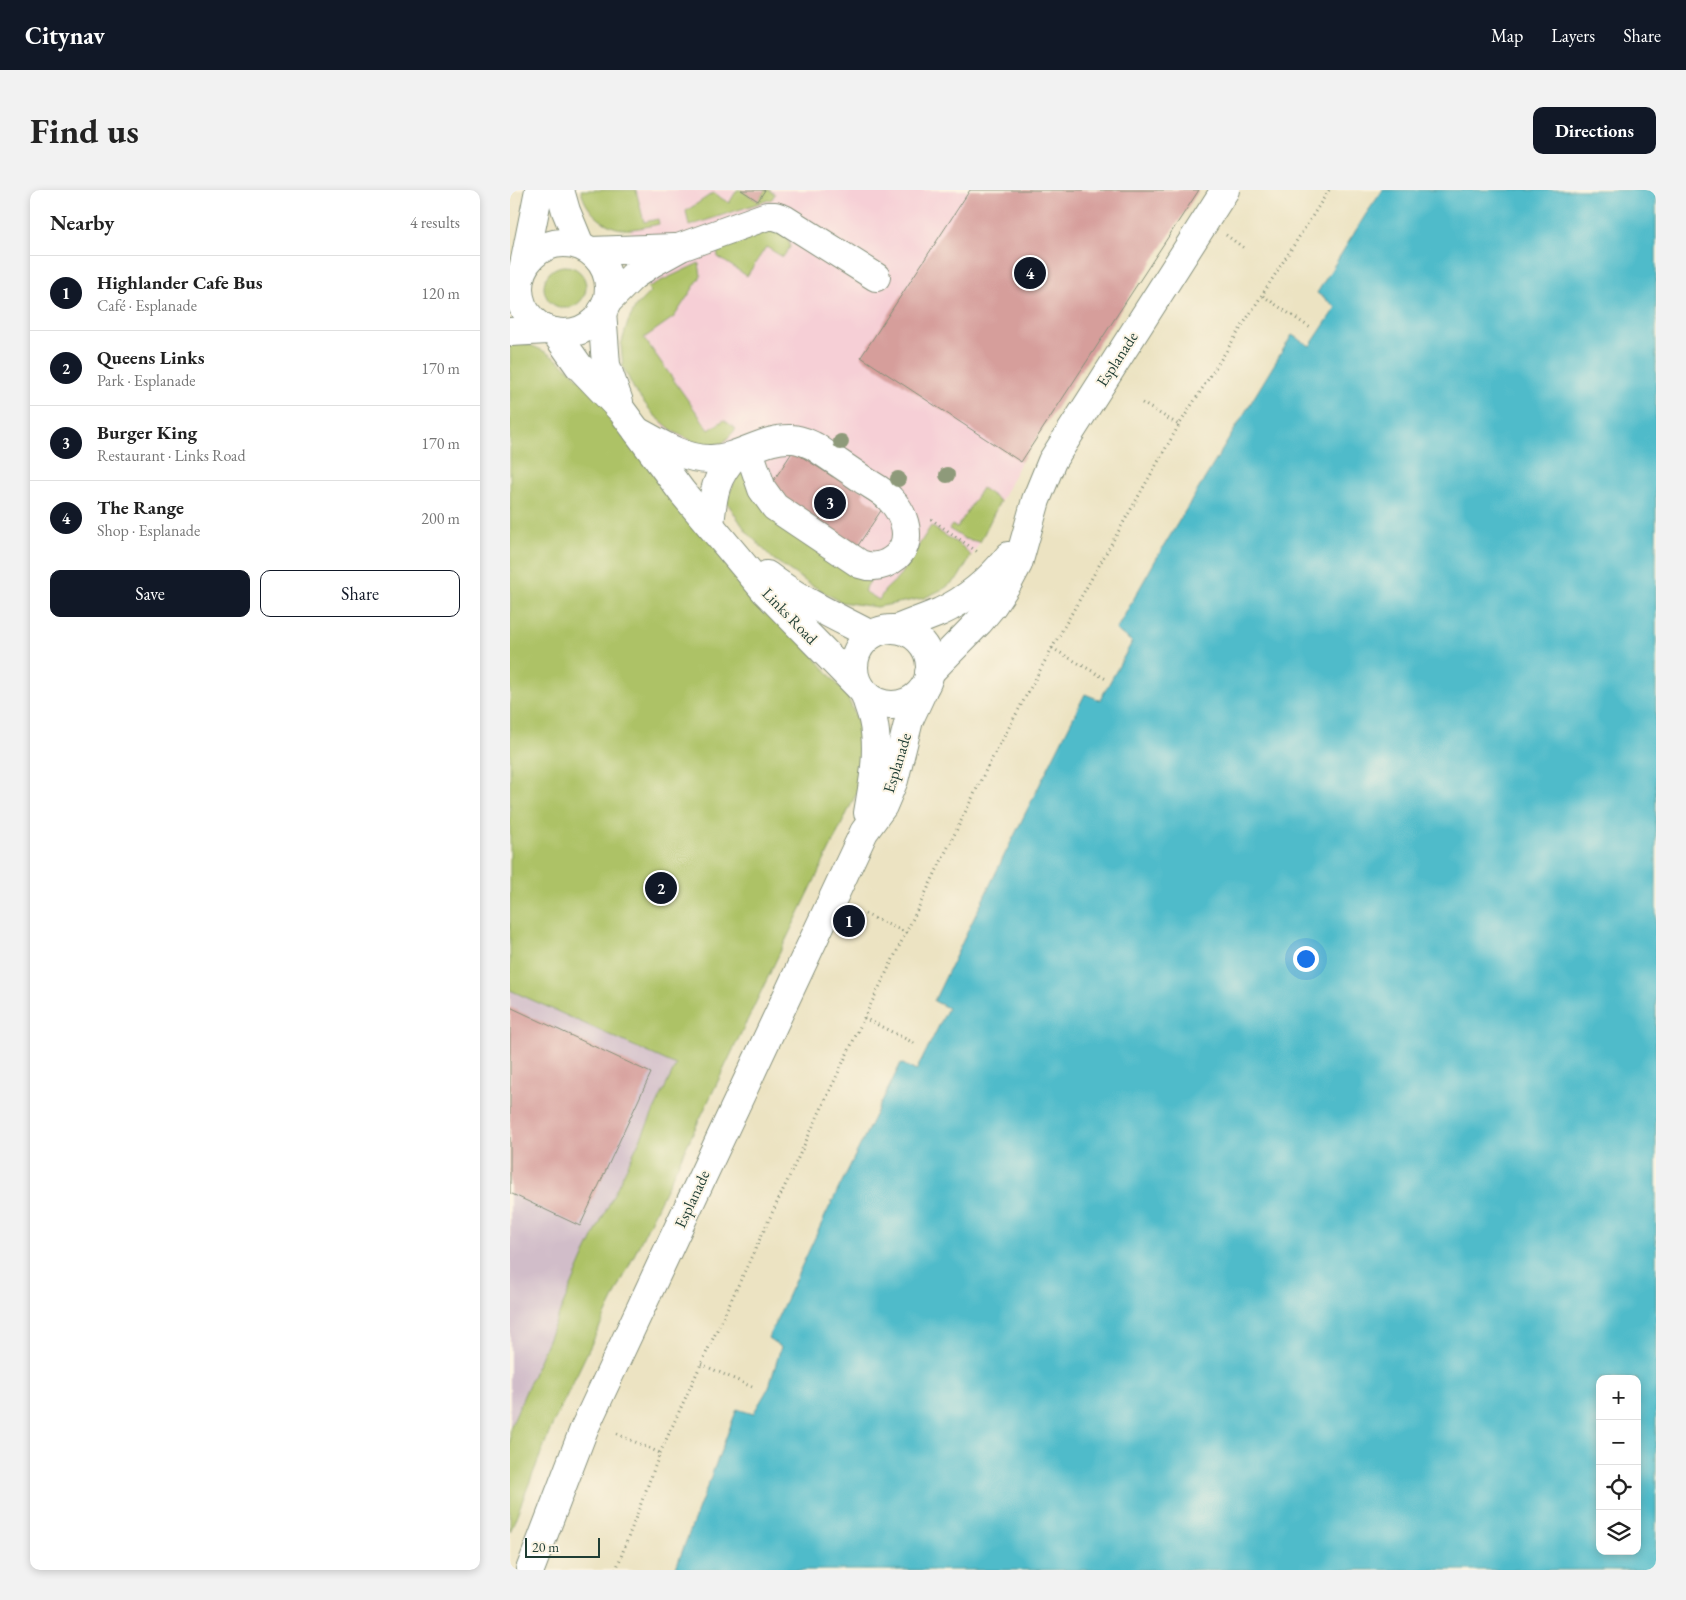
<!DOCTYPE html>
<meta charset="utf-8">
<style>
:root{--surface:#fff;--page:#f2f2f2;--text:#222;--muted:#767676;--line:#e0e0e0;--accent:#111827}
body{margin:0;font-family:"EB Garamond",serif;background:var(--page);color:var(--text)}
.controls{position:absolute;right:15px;bottom:15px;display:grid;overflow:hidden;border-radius:10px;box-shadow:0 2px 8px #0003}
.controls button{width:45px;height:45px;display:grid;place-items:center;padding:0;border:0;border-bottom:1px solid var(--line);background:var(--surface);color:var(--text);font:25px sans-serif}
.scale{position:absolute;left:15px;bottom:12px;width:75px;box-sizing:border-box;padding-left:5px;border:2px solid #1f3d34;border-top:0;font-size:14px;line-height:18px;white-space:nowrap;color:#1f3d34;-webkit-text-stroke:4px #fcf5e5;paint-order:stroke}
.you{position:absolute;left:795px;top:768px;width:18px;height:18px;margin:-12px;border:4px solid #fff;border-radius:50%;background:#1a73e8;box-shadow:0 0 0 8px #1a73e833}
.badge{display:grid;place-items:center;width:32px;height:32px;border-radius:50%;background:var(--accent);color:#fff;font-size:16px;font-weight:700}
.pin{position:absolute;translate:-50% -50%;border:2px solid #fff;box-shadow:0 1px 5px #0006}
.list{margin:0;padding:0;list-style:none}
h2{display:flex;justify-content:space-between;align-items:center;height:65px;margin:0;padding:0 20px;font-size:21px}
h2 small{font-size:16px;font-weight:400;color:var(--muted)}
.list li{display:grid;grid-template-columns:32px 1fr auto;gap:15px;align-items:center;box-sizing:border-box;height:75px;padding:0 20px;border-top:1px solid var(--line)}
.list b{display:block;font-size:19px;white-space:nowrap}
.list p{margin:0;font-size:16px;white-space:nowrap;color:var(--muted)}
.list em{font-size:16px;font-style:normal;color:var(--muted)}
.actions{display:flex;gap:10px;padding:15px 20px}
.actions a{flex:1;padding:11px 0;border:1px solid var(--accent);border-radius:10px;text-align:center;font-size:18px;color:var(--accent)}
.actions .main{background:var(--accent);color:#fff}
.icon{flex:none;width:28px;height:28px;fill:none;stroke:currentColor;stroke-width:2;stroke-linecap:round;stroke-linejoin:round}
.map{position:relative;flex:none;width:1146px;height:1380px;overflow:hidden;border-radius:10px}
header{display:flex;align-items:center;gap:30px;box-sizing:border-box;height:70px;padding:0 25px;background:var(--accent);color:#fff}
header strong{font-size:24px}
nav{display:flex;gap:28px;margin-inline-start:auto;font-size:18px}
.intro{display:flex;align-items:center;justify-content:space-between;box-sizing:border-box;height:120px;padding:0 30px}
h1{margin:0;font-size:35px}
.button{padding:12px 22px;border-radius:10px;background:var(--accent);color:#fff;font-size:18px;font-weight:700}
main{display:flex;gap:30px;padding:0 30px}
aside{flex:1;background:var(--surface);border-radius:10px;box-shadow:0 2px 8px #0003}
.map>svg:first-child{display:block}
</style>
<header>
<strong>Citynav</strong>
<nav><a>Map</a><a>Layers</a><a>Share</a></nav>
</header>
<div class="intro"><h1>Find us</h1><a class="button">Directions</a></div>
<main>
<aside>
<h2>Nearby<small>4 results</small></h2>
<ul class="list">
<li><span class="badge">1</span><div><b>Highlander Cafe Bus</b><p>Café · Esplanade</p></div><em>120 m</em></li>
<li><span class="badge">2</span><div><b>Queens Links</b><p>Park · Esplanade</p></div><em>170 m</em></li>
<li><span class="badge">3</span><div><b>Burger King</b><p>Restaurant · Links Road</p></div><em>170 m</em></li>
<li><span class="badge">4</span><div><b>The Range</b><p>Shop · Esplanade</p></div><em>200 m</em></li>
</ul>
<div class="actions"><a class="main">Save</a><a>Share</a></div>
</aside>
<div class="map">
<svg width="1146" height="1380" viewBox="0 0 1146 1380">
<rect width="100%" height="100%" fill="#fcf5e5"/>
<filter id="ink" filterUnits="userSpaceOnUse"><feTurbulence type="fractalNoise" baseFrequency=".02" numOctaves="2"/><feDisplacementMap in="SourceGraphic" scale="10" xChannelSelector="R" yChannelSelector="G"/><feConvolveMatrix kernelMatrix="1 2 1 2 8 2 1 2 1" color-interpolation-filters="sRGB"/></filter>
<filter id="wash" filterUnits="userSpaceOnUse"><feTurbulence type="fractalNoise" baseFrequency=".0096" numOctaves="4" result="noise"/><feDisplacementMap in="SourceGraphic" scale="20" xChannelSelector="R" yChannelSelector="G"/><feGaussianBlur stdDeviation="1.12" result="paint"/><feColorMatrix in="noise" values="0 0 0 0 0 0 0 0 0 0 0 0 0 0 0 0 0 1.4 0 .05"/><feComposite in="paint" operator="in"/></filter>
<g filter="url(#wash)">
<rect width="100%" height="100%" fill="#ece3c2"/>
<path fill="#f6cfd6" d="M71,0H689L511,272L470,352L448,388L435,398L414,408L367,417L331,412L298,393L263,369L236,341L205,298L125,201L113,177L111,155L118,132L126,116L140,102L120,40L96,34L88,28L79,20Z"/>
<path fill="#d1bdc9" d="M0,800L166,875L75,1064L0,1238Z"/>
<g fill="#adc266" stroke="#66804d">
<path d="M71,0H126L134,32L148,29L149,34C140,36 131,38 122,39C98,42 75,22 71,0Z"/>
<path d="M227,0H231L248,11L255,0H259L265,4L262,9L179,36L176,21L203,3L219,13Z"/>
<path d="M257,41L272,43L279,51L280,57L273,67L256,57L237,86L208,67L207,60L210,57Z"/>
<path d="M189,73L191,86L164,127L134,148L199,240L214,230L226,239L213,253L199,256L184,252L164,242L144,225L125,201L113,177L111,155L118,132L126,116L140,102L138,97Z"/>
<circle cx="55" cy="97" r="21"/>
<path d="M0,151C39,155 58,179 85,204L337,506L352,541L354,564L350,596L41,1238L0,1342V1238L75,1064L166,875L0,800Z"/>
<path d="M230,279L362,388L354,401L369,410L375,400L388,388L421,336L453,357L461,366L448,388L435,398L414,408L367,417L331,412L298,393L263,369L236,341L216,311Z"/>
<path d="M472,298L490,311L470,352L455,349L439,339L442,335L447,338Z"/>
</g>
<path fill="#4fbbca" stroke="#377c7f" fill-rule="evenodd" d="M873,0H1146V1380H165L227,1219L243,1224L259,1197L271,1157L258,1148L316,1024L391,873L406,881L438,818L424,811L491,672L575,504L590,510L622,452L606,440L649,364L782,145L800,156L826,117L807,103L856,24ZM1090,1189H1127V1361H1090Z"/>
<g id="blocks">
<g fill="#d69e9b">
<path d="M231,0H255L248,11Z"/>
<path d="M460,0H689L511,272L351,167Z"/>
<path d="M283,261L323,287L325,283L354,302L352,306L372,319L347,357L258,299Z"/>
<path d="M0,817L141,883L70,1036L0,1003Z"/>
</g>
</g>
</g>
<g filter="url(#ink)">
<use href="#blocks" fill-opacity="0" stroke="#86907b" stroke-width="1"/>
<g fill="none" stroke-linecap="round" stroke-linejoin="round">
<g stroke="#86907b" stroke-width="30">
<g id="minor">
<path d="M50,0L56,21L70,55"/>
<circle cx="54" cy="98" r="45"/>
<path d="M81,61L164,58"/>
<path d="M14,75L29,0"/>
<path d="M96,113L123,86L142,73L171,57L257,26H265L274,29L366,87"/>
<path d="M92,121L96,175L109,212"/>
<path d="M0,142L38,140"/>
<path d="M45,142L69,176L112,221L172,302L256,402L350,498"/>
<path d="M127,241C149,253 174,269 199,269C228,270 254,247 282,249C290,249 297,253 304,256C321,268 338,279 355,291C363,296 373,301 380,309C395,324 404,351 386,367C375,376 364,379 350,374L265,317L252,299L239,261"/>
<path d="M200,335C203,306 204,287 226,265"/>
<path d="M257,385C289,410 325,426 361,445"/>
<circle cx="382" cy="477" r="38"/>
<path d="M387,439C401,433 416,428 430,422C458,409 480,390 499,366"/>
<path d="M419,483L469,432L483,415L499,391L508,374L526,310L542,271L715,0"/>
<path d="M355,504C357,513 361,521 363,530C370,561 363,593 358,623"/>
<path d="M20,1380L74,1239L354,642L373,616L384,590L399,530L413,500"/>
</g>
</g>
<g stroke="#86907b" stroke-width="3" stroke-dasharray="1 4" stroke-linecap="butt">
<path d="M716,45L734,58"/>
<path d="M753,106L802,139"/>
<path d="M632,213L669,235"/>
<path d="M421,329L469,363"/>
<path d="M542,458L596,489"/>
<path d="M355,724L397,743"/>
<path d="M354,828L406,854"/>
<path d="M191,1174L242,1197"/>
<path d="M107,1244L150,1263"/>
<path d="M106,1380L150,1263L191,1174L354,828L477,578L542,458L669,235L819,0"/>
</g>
<use href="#minor" stroke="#fff" stroke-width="28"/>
</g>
<g fill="#8e9a7a">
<circle cx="331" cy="252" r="8"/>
<circle cx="437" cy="285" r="8"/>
<circle cx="388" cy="289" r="8"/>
</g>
</g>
<g text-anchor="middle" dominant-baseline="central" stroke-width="4" stroke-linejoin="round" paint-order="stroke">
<g font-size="16" fill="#1f3d34" stroke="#fcf5e5">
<text transform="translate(607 169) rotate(-57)">Esplanade</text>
<text transform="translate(280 426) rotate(46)">Links Road</text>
<text transform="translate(387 573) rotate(-73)">Esplanade</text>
<text transform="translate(182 1009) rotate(-65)">Esplanade</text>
</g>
</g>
</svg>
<div class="controls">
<button>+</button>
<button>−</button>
<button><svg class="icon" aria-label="locate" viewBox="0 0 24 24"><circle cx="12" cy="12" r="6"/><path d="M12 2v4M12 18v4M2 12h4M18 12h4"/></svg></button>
<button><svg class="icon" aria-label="layers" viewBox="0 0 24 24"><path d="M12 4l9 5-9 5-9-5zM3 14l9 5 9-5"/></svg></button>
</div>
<div class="scale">20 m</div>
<div class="you"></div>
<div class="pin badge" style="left:339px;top:731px">1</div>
<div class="pin badge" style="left:151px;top:698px">2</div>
<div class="pin badge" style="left:320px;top:313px">3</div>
<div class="pin badge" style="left:520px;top:83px">4</div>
</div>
</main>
